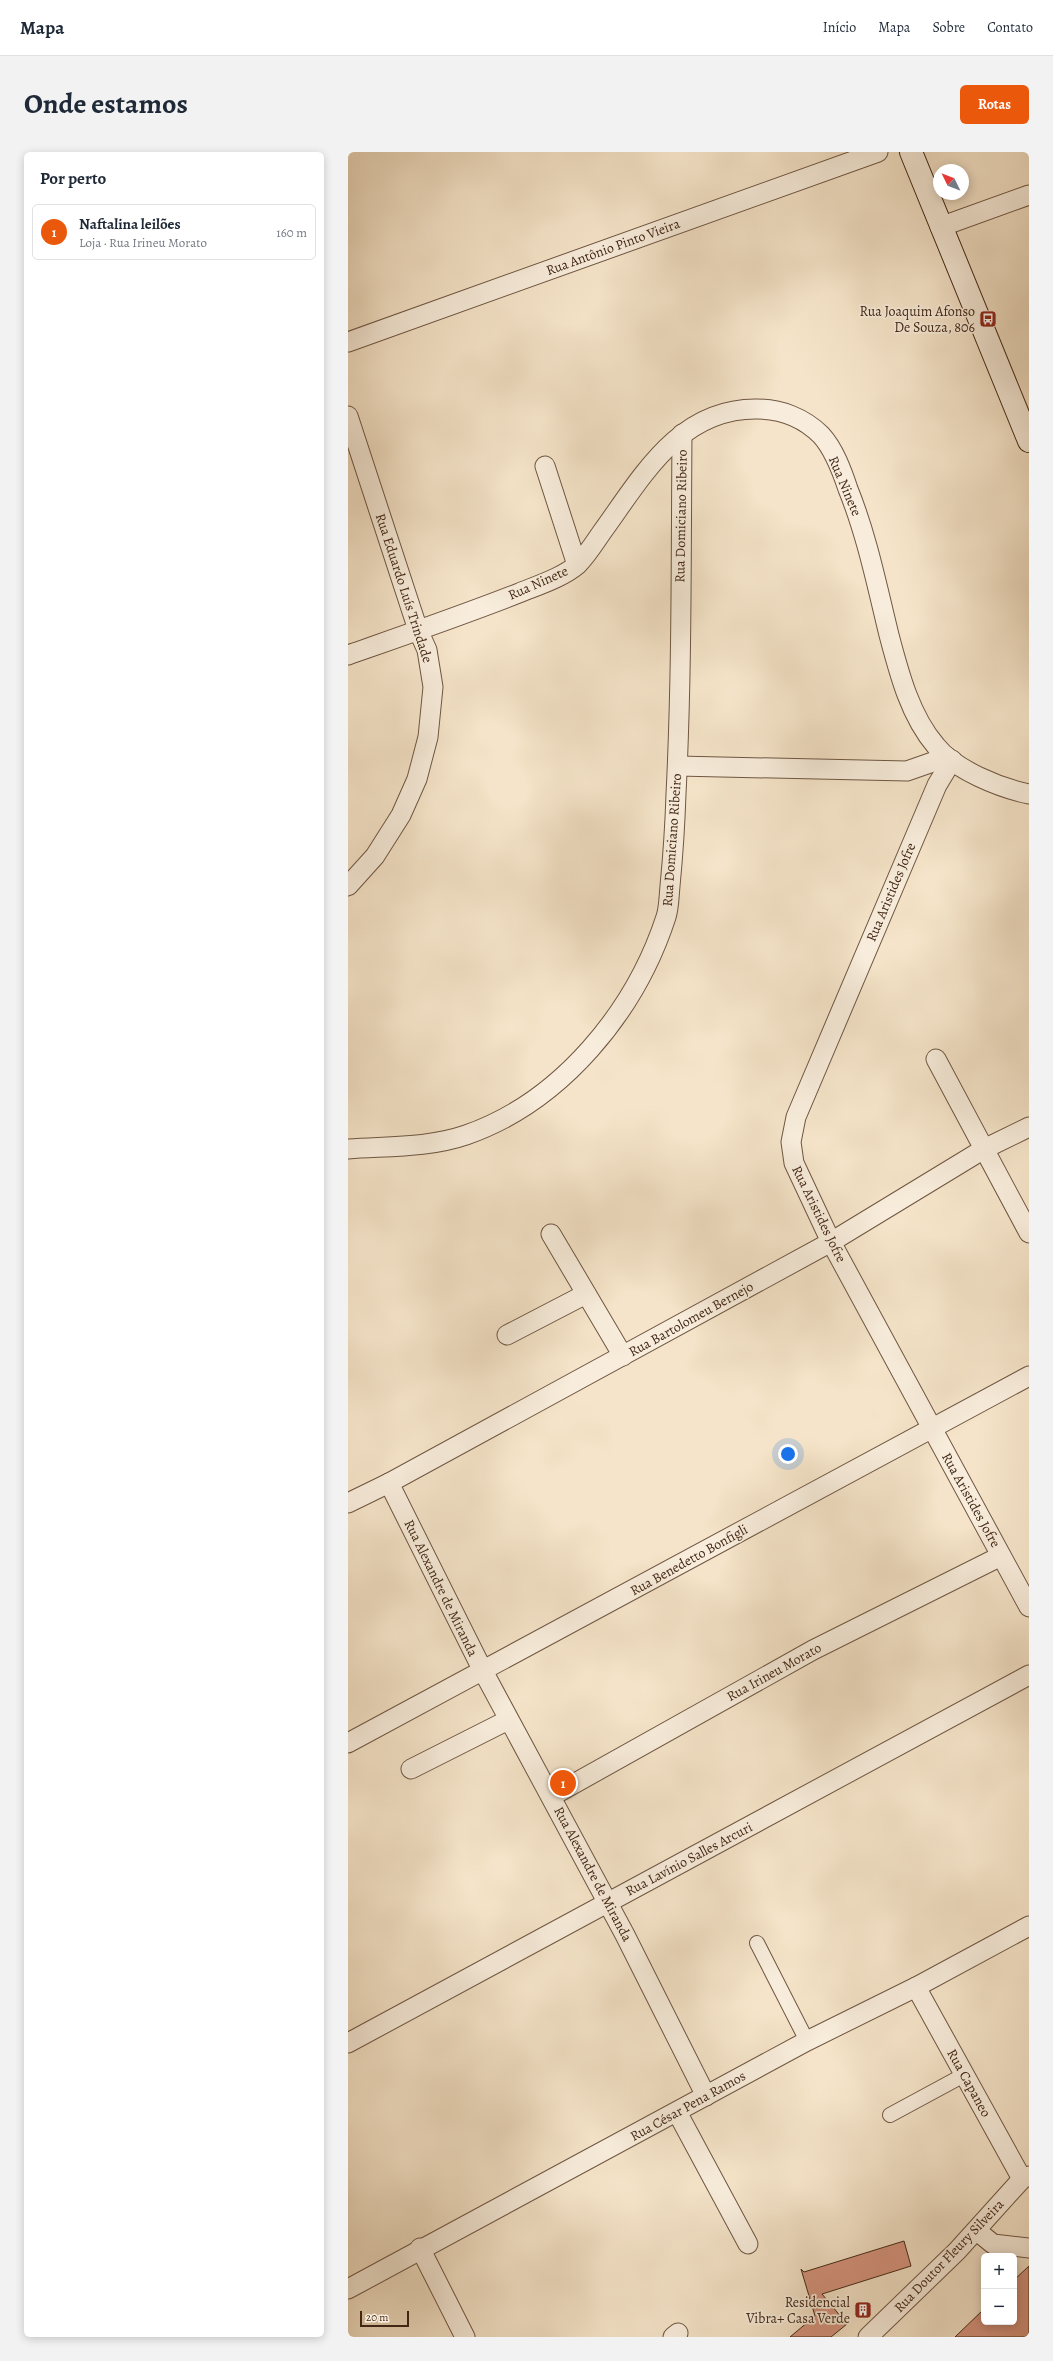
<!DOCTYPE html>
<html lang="pt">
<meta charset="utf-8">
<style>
:root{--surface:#fff;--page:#f2f2f3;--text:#1f2937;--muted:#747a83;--line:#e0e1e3;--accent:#ea580c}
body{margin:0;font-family:Alegreya,serif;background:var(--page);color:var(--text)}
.controls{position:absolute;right:12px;bottom:12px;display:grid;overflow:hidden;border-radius:6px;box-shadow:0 2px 10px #0003}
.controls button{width:36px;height:36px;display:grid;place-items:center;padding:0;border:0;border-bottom:1px solid var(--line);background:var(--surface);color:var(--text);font:20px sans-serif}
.compass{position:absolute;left:585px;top:12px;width:36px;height:36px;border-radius:50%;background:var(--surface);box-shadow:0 2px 10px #0003;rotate:313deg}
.scale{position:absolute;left:12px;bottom:10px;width:49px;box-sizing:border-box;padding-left:4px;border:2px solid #422715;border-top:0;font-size:11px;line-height:14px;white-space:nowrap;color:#422715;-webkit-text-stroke:3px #f8eddc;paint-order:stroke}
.you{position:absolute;left:440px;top:1302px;width:14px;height:14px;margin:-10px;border:3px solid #fff;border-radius:50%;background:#1a73e8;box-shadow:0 0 0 6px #1a73e833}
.badge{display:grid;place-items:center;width:26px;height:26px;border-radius:50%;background:var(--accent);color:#fff;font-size:13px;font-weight:700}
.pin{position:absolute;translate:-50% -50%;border:2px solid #fff;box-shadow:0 1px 4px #0006}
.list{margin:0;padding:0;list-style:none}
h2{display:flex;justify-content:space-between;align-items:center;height:52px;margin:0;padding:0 16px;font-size:17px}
h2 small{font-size:13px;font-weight:400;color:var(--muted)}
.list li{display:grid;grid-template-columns:26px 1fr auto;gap:12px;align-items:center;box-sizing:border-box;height:56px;margin:0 8px 8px;padding:0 8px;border:1px solid var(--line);border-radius:6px}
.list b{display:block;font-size:15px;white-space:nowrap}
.list p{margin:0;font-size:13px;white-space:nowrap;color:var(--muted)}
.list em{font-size:13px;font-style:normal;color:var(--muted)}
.map{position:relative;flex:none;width:681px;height:2185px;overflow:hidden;border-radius:6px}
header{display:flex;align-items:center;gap:24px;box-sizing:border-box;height:56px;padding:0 20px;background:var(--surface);border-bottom:1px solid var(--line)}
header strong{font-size:19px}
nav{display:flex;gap:22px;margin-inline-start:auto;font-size:14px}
.intro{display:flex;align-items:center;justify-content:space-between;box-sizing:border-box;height:96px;padding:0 24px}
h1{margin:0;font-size:28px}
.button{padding:10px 18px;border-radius:6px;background:var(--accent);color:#fff;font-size:14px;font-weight:700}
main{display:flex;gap:24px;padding:0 24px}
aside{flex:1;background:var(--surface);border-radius:6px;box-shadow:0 2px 10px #0003}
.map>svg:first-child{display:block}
</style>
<header>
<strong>Mapa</strong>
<nav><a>Início</a><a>Mapa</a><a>Sobre</a><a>Contato</a></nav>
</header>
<div class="intro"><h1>Onde estamos</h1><a class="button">Rotas</a></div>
<main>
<aside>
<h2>Por perto<small></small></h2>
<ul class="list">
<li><span class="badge">1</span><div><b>Naftalina leilões</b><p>Loja · Rua Irineu Morato</p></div><em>160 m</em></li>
</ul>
</aside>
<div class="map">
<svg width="681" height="2185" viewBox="0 0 681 2185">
<rect width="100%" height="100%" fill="#f5e4c9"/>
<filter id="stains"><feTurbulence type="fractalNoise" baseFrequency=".005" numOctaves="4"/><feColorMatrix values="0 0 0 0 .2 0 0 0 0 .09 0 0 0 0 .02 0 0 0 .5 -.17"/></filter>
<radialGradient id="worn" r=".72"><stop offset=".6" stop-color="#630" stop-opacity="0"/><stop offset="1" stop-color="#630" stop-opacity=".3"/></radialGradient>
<g fill="#d7947f" stroke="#422715">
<path d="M556,2089L563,2114L474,2142L499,2172L483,2185H442L467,2164L453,2117L456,2120Z"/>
<path d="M681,2114V2185H607L636,2157V2170H666V2128Z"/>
</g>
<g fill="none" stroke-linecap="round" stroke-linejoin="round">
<g stroke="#6f5642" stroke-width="16">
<g id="pedestrian">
<path d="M409,1791L459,1889"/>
<path d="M542,1963L616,1923"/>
</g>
</g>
<g stroke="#6f5642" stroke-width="21">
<g id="minor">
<path d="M592,75L681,43"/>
<path d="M0,190L530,0"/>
<path d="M0,264L70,478L79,498L85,535L80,585L69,627L53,663L27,704L0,734"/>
<path d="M197,314L229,413"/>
<path d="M0,503C57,483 115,463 171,441C188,434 216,425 230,412C239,403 247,390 254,380C294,325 331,256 409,257C433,257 456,266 473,283C486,297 494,319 500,337C519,384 529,434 541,483C551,521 562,564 588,594C607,618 652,636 681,642"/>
<path d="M604,608L589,633L448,965L443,990L446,1011L483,1090L681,1455"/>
<path d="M330,614L559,619L599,605"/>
<path d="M588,907L681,1081"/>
<path d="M0,997C39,994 80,996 118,983C213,950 287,860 318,765C321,756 321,744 322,734C325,703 327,673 328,642C334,522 333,402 334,282"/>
<path d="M203,1082L275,1204"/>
<path d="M159,1183L238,1142"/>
<path d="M41,1331L135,1519L277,1783L358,1944"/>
<path d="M0,1351L41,1331L483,1090L636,997L681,975"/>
<path d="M0,1591L681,1224"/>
<path d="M63,1617L160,1568"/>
<path d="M204,1644L465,1498L653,1404"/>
<path d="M568,1835L674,2027"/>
<path d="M0,1891L681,1523"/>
<path d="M329,1960L400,2092"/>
<path d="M629,2079L645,2092L681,2096"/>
<path d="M72,2096L117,2185"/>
<path d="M0,2137L459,1889L568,1835L681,1774"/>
<path d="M325,2185L330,2181"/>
<path d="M520,2185L609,2099L674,2027L681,2024"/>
</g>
</g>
<g stroke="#422715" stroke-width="24">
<path id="secondary" d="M563,0L681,289"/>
</g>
<use href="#pedestrian" stroke="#f8eddc" stroke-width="14"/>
<use href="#minor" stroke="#f8eddc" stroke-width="19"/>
<use href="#secondary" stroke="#f8eddc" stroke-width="22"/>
</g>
<defs>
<g id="bus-square" transform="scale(0.9)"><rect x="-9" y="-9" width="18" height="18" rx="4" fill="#8f2418" stroke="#f8eddc"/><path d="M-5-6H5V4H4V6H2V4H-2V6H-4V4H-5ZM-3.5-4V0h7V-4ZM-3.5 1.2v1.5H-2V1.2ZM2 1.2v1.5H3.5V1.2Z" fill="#fff"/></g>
<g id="building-square" transform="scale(0.9)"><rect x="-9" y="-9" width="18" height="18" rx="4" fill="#8f2418" stroke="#f8eddc"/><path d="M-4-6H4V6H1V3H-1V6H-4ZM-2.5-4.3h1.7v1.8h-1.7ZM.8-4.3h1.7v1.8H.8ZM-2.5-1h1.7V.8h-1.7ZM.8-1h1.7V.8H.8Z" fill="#fff"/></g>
</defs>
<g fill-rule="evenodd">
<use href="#bus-square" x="640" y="167"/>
<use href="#building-square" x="515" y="2158"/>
</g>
<g text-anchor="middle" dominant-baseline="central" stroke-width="3.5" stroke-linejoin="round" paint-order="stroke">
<g font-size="14" fill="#422715" stroke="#f8eddc">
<text transform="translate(265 95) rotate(-20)">Rua Antônio Pinto Vieira</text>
<text transform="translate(497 334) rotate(67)">Rua Ninete</text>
<text transform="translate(333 364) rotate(-89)">Rua Domiciano Ribeiro</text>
<text transform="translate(190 431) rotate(-24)">Rua Ninete</text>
<text transform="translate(56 436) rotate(72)">Rua Eduardo Luís Trindade</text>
<text transform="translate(324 688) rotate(-86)">Rua Domiciano Ribeiro</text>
<text transform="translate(543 740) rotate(-67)">Rua Aristides Jofre</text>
<text transform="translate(471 1062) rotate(64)">Rua Aristides Jofre</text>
<text transform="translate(343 1167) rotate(-29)">Rua Bartolomeu Bernejo</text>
<text transform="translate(623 1348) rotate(61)">Rua Aristides Jofre</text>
<text transform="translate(341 1408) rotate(-29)">Rua Benedetto Bonfigli</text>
<text transform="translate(93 1436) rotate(64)">Rua Alexandre de Miranda</text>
<text transform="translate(426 1520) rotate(-29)">Rua Irineu Morato</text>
<text transform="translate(341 1707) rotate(-28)">Rua Lavínio Salles Arcuri</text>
<text transform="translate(245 1722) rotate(62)">Rua Alexandre de Miranda</text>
<text transform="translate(621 1931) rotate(61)">Rua Capaneo</text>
<text transform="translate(340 1954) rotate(-29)">Rua César Pena Ramos</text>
<text transform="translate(601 2104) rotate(-46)">Rua Doutor Fleury Silveira</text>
</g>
<g font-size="14" fill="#422715" stroke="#f8eddc" text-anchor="end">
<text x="627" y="159">Rua Joaquim Afonso<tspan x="627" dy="16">De Souza, 806</tspan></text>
<text x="502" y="2150">Residencial<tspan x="502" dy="16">Vibra+ Casa Verde</tspan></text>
</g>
</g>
<rect width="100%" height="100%" filter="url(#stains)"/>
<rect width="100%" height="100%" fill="url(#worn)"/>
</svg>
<div class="controls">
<button>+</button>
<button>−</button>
</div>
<svg class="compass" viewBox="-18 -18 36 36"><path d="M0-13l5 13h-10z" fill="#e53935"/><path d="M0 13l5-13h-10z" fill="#747a83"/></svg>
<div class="scale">20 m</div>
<div class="you"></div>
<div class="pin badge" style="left:215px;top:1631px">1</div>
</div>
</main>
